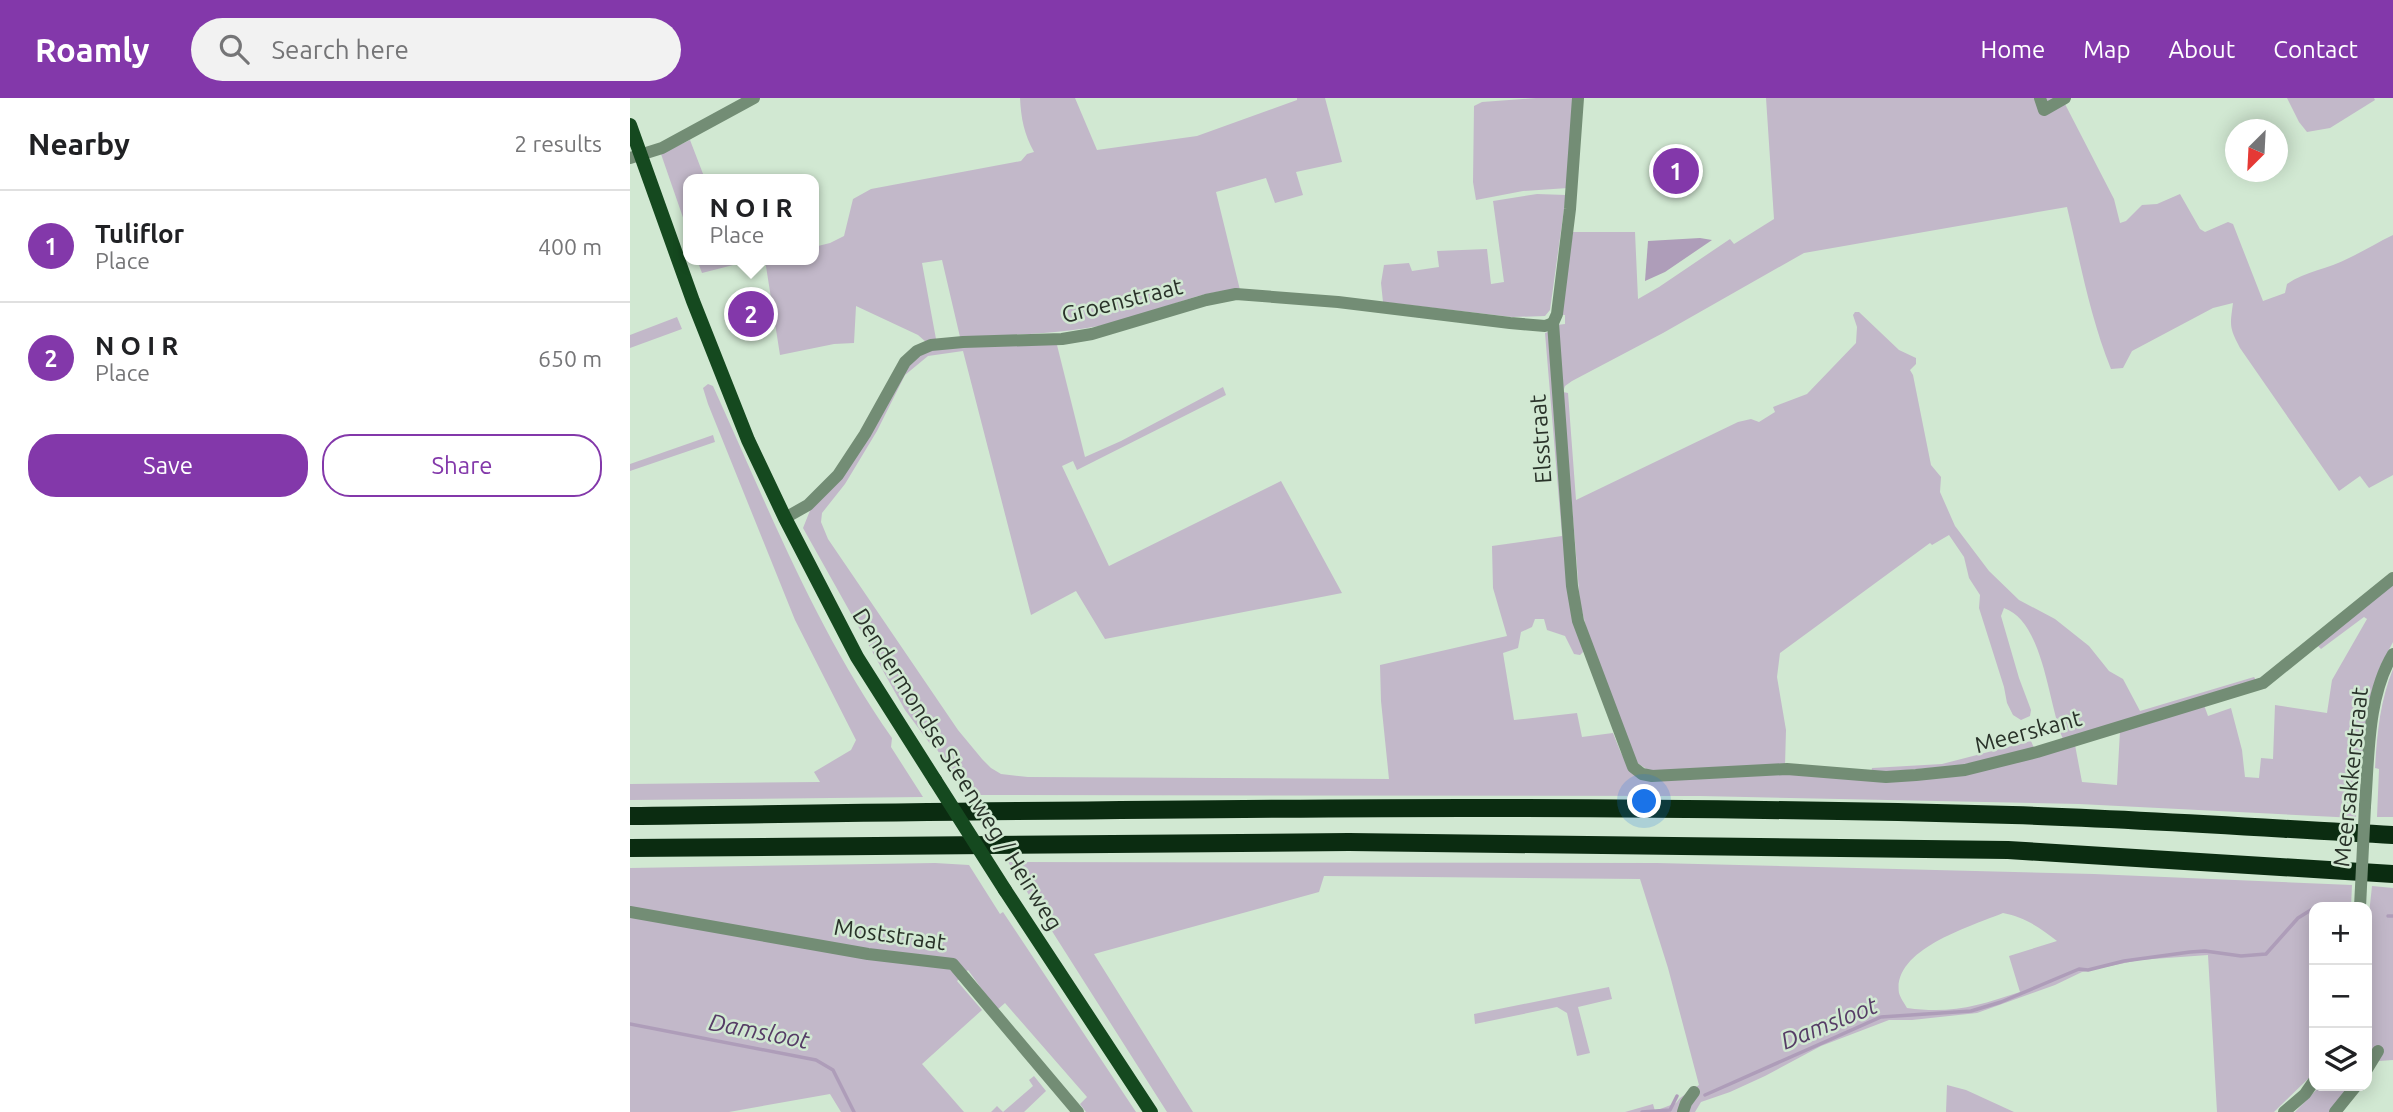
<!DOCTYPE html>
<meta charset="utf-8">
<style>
:root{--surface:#fff;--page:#f2f2f2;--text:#202124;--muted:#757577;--line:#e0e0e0;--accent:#8338aa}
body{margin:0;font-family:Ubuntu,sans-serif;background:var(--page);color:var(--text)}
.controls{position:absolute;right:21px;bottom:21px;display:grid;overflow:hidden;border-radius:14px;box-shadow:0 4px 18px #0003}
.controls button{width:63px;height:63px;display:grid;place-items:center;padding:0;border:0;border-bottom:2px solid var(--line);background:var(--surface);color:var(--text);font:35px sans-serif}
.compass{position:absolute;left:1595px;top:21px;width:63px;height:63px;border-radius:50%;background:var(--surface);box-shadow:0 4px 18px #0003;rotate:204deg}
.you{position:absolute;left:1015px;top:704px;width:24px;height:24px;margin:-18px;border:5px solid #fff;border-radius:50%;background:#1a73e8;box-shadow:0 0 0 10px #1a73e833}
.badge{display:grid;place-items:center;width:46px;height:46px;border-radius:50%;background:var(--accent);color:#fff;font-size:23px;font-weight:700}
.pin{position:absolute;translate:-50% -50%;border:4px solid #fff;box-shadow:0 2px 7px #0006}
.popup{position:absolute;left:53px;top:76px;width:136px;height:91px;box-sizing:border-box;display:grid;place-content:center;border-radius:14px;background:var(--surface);filter:drop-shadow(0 2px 5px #0005);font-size:23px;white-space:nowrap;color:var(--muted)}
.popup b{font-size:26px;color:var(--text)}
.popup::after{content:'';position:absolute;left:50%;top:100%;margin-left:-14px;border:14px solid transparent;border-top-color:var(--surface)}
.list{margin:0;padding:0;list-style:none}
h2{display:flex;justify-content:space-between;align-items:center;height:91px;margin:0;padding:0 28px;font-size:30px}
h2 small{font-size:23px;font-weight:400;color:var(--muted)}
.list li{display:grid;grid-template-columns:46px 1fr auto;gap:21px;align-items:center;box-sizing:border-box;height:112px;padding:0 28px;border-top:2px solid var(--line)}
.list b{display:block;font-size:26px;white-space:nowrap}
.list p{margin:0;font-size:23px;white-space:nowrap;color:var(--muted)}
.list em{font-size:23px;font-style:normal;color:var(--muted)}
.actions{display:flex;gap:14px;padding:21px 28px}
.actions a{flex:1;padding:16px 0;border:2px solid var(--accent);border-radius:28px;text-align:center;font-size:24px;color:var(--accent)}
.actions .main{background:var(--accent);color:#fff}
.icon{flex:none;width:38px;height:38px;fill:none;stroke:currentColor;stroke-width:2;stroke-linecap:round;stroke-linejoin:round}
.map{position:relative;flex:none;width:1763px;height:1014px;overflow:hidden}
header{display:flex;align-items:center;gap:42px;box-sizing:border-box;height:98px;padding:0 35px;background:var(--accent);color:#fff}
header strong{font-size:33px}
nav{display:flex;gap:38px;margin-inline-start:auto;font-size:24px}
.search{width:490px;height:63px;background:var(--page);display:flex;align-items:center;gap:18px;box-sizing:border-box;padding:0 24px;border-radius:38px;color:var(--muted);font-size:26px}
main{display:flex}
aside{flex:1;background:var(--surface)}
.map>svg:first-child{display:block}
</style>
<header>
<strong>Roamly</strong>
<div class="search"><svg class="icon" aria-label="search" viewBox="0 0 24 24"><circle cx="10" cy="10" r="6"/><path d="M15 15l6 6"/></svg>Search here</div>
<nav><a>Home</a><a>Map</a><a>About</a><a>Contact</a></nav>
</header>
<main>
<aside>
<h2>Nearby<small>2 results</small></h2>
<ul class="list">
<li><span class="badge">1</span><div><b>Tuliflor</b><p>Place</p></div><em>400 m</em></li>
<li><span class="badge">2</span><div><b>N O I R</b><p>Place</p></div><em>650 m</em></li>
</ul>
<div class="actions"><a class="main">Save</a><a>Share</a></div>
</aside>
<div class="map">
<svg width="1763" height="1014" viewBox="0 0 1763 1014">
<rect width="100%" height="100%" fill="#d1e8d2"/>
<g fill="#c2b8c9" fill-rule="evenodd">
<path d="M390,0H445L467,52L567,38L667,2V0H695L712,64L666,74L673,97L645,105L636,80L586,94L610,192C570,192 534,211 496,222C442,236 385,237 330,239L312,162L292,165L306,241L296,244L288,237L226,208L224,245L204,246L150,257L135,162H184V149L200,145L214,138L223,101L241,91L391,63L397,56L404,54C394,36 391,20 390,0Z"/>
<path d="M906,0H943L938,90L893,93L846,102L843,84L844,8L852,4Z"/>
<path d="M1136,0H1428L1435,6L1484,101L1490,125L1496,123L1512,107L1527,106L1550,96L1570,131L1575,134L1598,124L1603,126L1633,203L1655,195L1657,186C1676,173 1698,171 1719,160C1734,153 1748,144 1763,137V377L1739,390L1730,378L1709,393L1610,250C1599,229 1600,228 1603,205L1583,210L1502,253L1493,270L1481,271C1460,219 1450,163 1437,109L1174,155L1033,235L942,283L935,288L933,294L938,295L946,402L1108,324L1121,321L1129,324L1145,314L1143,309L1177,296L1226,245L1227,229L1223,217L1225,214H1229L1269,252L1286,260V266L1280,272L1283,277L1301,367L1311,379L1310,394L1325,428L1359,473L1389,502L1425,521L1459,548L1479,573L1493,581L1510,613L1624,579L1626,582L1433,641C1418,606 1414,524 1374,510L1371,518L1389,580L1401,612L1400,618L1391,622L1383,617L1377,605L1374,589L1349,510L1350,497L1339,480L1334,459L1319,437L1302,447L1300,445L1150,555L1147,579L1156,632L1155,668L1021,674L1006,664L958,537L950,505L927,227L935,226V217H930L943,134H1005L1008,201L1029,189L1100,141L1104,146L1144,121Z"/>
<path d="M1657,0H1744L1745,2L1700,30L1677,34L1669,24Z"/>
<path d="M60,42L75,81H58V134L31,56Z"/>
<path d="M907,96L936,97L920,212L915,218L882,219L753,204L751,185L754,167L779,165L782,173L809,169L807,153L857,151L861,186L874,184L863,103Z"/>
<path d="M67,162H105L107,166L72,175Z"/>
<path d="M47,219L52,231L0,250V237Z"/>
<path d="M921,233L953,554L950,557L944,556L935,538L917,532L914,521H905L902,529L891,534L888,550L873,555L884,622L947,615L952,639L983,635L991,655L1003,674L1157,675L1257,682L1445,647L1452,684L1487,687L1490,633L1574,607L1578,618L1601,610L1612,652L1615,679L1629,680L1631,660L1643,661L1645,607L1697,615L1702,582L1737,521L1734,519L1691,551L1686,546L1763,485V544L1750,569L1744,586L1738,610L1731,668H1727L1726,720L1449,706L1070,698L337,697L304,647H301L275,612L173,430L181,410L278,265L298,252L426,243L455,359L491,343L593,289L596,297L447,372L443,363L432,368L479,468L651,383L712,495L475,541L446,493L401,517L333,253L298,258L275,277L247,333L215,386L192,415L191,424L198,441L328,632L352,661L361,670L371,676L398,679L759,681L751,603L750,567L877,538L863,490L862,448L932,438L915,235Z"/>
<path d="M78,286L83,288C137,407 186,532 262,640L261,649L293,699L0,702V686L190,684L184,674L221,652L226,642L165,522L78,306L73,290Z"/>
<path d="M83,337L85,344L0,373V366Z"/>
<path d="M1763,571V719H1747L1749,671L1745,670C1747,636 1750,603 1763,571Z"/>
<path d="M1401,643L1404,650L1335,667L1241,675L1242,670L1312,666Z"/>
<path d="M378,764L1027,765L1464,776L1722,787L1721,809H1684V975L1644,1014H1587L1578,857L1509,862L1452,874L1425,887L1347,915L1282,922H1259L1191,948L1135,978L1100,994L1071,1004L1065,1014H995L1023,1006L1025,1013L1046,1005L1050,1000L1069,987L1038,870L1010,781L694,778L689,794L464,856L563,1014H537ZM1373,815C1395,819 1410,830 1427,843L1379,858L1390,894C1348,908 1322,916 1277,910C1274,905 1270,899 1269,895C1262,851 1342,828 1373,815Z"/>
<path d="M305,765L339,767L370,816L373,814L506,1014H456L450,1006L457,999L375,905L367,912L338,872L327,883L352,912L292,966L334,1014H211L200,996L99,1014H0V770Z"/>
<path d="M1742,788L1763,790V962L1749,963L1737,967V835Z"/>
<path d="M979,889L982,901L948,909L960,955L947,958L937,915L927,909L845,926L844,916Z"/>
<path d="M404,978L416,993L394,1014H361L367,1008L373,1014L403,988L399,982Z"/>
<path d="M1317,987L1336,992L1384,1014H1316Z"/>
<path d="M1690,988H1723L1701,1014H1665Z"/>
</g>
<path fill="#ae9db9" d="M1070,140L1082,142L1035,174L1015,183L1018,143Z"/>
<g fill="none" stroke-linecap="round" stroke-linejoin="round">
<g stroke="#ae9db9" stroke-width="3.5">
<path d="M1758,818H1763"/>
<path d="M0,926L186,962L203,972L224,1014"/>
<path d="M1075,997L1251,919L1341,913L1371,904L1449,871L1458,872L1494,863L1560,854L1575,853L1611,858L1636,856L1668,820L1684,810"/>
<path d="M1012,1014L1040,1012L1047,998"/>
</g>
<g stroke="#738d75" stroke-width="12">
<path d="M948,0L940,111L927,216L923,225L942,488L948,523L1003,669L1012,676L1022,678L1157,671L1256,679L1286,677L1335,672L1407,654L1633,585L1763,480"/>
<path d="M1410,0L1414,12L1435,0"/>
<path d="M0,60L32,50L124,0"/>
<path d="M155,420L178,407L208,377L235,336L275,264L287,253L301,247L333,244L432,241L462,236L576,202L606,196L708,204L880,225L915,228L923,225"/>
<path d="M1735,708C1739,658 1737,599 1763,556"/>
<path d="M0,814L238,856L323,866L448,1014"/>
<path d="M1737,971L1748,953"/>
<path d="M1053,1014L1056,1005L1064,994"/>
<path d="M1654,1014L1675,996L1684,983"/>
<path d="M1705,1014L1726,988"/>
</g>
<g stroke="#15491f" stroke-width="14">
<path d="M0,27L63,203L118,342L155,420L227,559L305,682"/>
<path d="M375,792L521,1014"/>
</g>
<g stroke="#0b2c11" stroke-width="18">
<path d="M0,718C461,712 922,704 1382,717C1509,721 1636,730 1763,737"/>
<path d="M0,750L719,744L1378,752L1763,776"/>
</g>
<path stroke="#738d75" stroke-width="12" d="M1730,809L1735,708"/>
<path stroke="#15491f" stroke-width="14" d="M305,682L375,792"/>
</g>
<g text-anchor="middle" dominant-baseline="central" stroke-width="5" stroke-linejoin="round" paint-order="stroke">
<g font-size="23" fill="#293229" stroke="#d1e8d2">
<text transform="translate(492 202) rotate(-14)">Groenstraat</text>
<text transform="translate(910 341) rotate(-94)">Elsstraat</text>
<text transform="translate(1398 633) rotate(-15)">Meerskant</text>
<text transform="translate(328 671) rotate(58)">Dendermondse Steenweg / Heirweg</text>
<text transform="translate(1720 679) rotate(-84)">Meersakkerstraat</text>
<text transform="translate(260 836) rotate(8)">Moststraat</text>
</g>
<g font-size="24" font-style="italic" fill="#563c66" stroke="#d1e8d2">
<text transform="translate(1199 925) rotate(-22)">Damsloot</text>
<text transform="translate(129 933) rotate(11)">Damsloot</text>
</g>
</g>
</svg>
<div class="controls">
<button>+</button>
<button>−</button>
<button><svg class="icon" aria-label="layers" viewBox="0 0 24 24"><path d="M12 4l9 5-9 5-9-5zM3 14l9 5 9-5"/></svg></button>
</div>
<svg class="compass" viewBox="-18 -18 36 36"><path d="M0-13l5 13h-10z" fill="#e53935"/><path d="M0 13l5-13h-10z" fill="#757577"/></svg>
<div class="you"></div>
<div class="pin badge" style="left:1046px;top:73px">1</div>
<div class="pin badge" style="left:121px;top:216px">2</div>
<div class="popup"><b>N O I R</b>Place</div>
</div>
</main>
